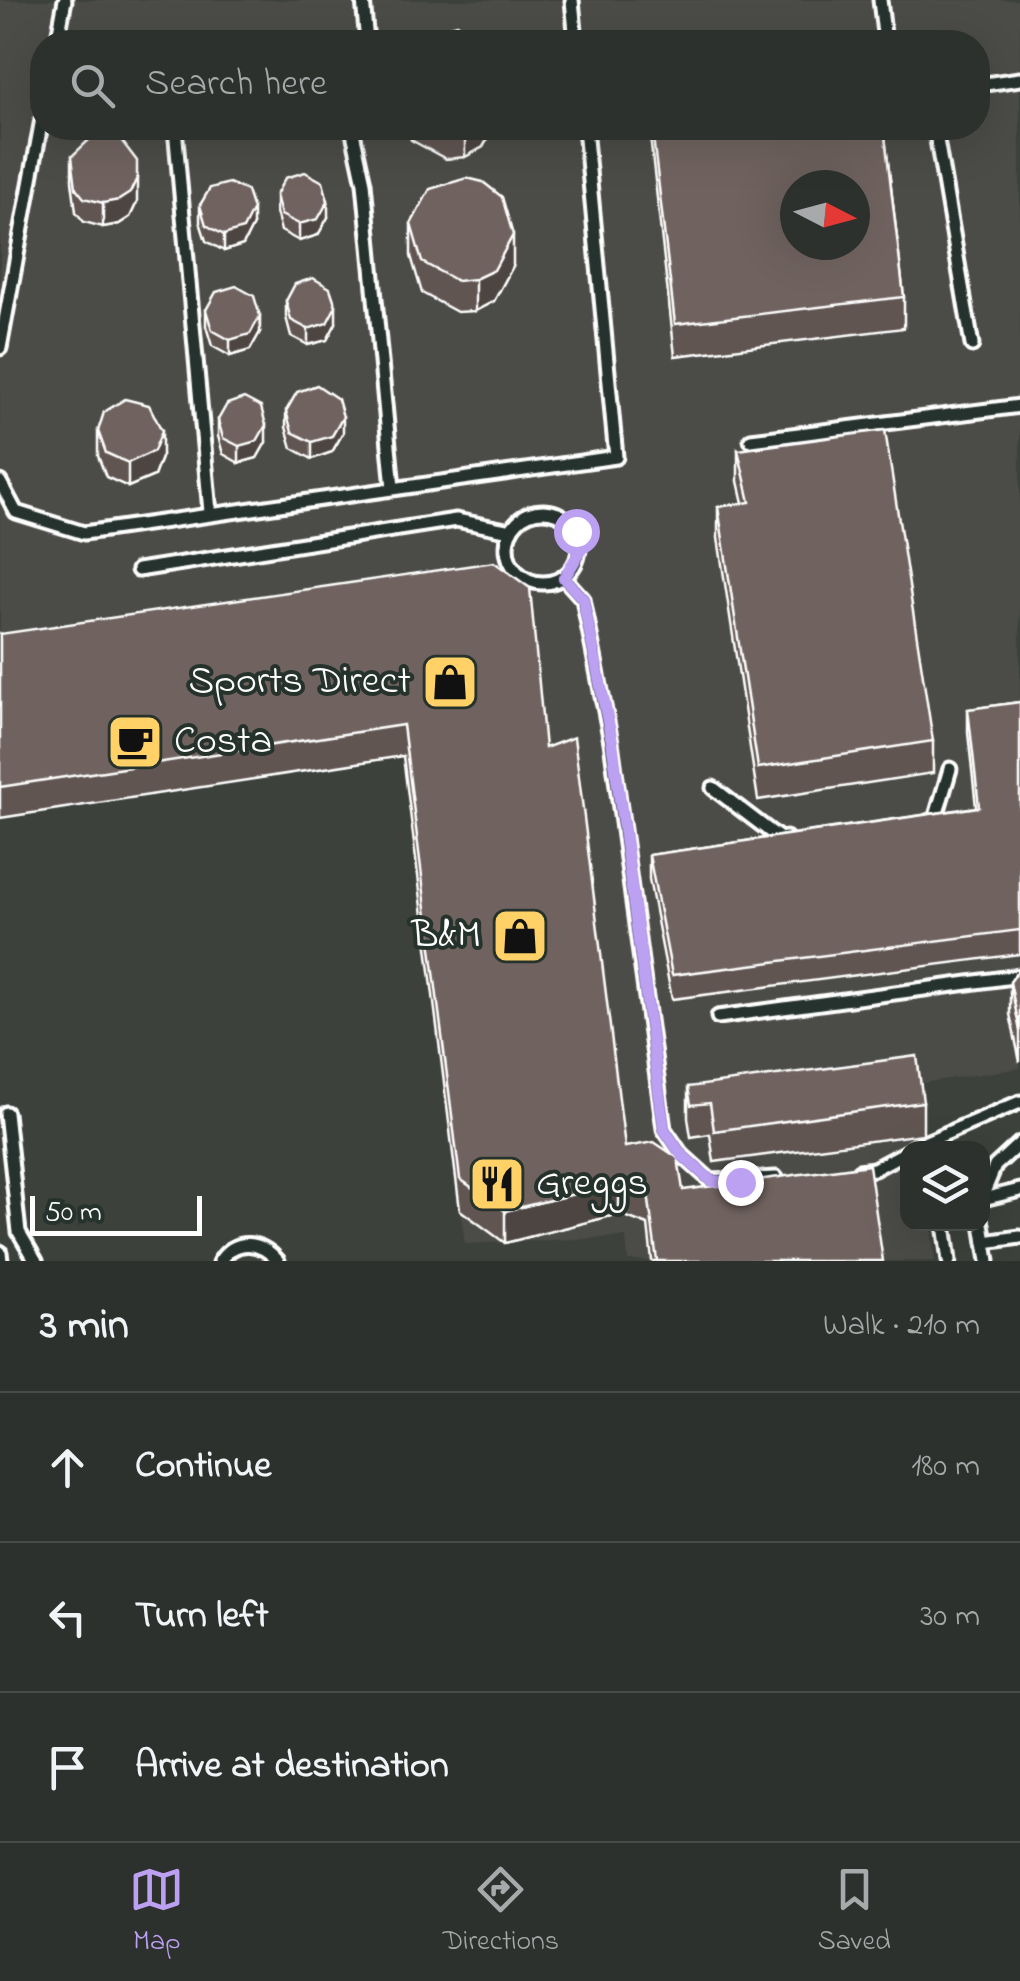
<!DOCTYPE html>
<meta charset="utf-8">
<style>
:root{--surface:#2d312d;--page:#393d39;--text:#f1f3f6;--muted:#a7a9aa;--line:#484c49;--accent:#bca0f2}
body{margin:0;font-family:"Indie Flower",sans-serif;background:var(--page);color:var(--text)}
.controls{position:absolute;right:30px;bottom:30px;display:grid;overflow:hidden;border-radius:20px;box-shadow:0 10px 40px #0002}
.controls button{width:90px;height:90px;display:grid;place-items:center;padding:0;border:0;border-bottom:2px solid var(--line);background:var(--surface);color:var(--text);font:50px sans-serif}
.compass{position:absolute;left:780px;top:170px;width:90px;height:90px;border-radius:50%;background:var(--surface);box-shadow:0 10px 40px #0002;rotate:96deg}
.scale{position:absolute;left:30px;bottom:25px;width:172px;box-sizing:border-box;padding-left:10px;border:5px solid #fff;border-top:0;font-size:28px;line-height:35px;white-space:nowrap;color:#fff;-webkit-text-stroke:8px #26332d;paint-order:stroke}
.stop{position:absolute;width:30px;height:30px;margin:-22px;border:8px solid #bca0f2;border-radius:50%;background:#fff}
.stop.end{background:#bca0f2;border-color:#fff;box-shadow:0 2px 10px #0008}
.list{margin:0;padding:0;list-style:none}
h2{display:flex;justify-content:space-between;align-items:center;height:130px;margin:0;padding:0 40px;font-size:42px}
h2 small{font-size:32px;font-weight:400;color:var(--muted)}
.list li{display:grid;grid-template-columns:65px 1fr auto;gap:30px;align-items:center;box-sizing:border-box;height:150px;padding:0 40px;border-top:2px solid var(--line)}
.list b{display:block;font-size:38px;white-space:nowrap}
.list em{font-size:32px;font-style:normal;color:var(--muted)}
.icon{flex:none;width:55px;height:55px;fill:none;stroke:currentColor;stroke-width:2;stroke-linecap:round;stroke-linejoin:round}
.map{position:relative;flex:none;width:1020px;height:1261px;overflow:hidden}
.search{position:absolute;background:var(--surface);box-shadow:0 10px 40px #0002;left:30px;right:30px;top:30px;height:110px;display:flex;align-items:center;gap:25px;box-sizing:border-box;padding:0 35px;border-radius:40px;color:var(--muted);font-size:38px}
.sheet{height:580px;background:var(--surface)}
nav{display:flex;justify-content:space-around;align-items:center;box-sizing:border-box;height:140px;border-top:2px solid var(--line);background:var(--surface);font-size:28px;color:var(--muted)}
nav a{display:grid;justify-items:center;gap:5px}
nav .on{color:var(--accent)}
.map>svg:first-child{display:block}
</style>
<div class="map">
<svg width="1020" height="1261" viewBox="0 0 1020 1261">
<rect width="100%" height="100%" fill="#3c413c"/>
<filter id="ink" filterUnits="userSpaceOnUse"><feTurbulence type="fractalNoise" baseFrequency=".01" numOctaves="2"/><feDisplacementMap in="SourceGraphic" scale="20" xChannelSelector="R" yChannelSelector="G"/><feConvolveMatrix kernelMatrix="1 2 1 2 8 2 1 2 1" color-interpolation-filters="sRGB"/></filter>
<g filter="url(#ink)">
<path fill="#4c4b46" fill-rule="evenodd" d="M0,0H1020V1068L792,1103L917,1087L925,1148H908V1224H931L935,1261H628L626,1237L465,1244L403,756L0,818ZM42,42H978V128H42ZM795,185H855V245H795Z"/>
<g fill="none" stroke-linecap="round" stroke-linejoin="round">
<g stroke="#fff" stroke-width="19">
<g id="service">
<path d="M363,0L367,42"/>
<path d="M572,0L576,42"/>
<path d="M880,0L885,42"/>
<path d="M57,42L65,0"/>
<path d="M978,85L1020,79"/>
<path d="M175,128L210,512"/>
<path d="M352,128L364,183L393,488"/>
<path d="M935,128L972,345"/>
<path d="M0,348L42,119"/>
<path d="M751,440L1020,406"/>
<path d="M0,482L16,512L84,533L616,457L585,128"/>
<circle cx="543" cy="547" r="36"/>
<path d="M138,570L456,520L511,531"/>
<path d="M564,578L583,599L611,742L664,1129L681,1154L711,1181L776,1178"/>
<path d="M713,788L780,839L786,838"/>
<path d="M929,821L935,820L950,769"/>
<path d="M718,1017L1020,976"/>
<path d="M6,1113L19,1232L36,1261"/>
<path d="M912,1148L1020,1102"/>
<path d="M859,1171L874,1169L908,1151"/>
<path d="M983,1195L995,1166L1020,1143"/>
<path d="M983,1199L1020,1190"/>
<path d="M944,1224L949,1261"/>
<path d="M982,1224L988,1261"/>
<path d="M985,1242L1020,1237"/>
<path d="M0,1252L1,1261"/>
<path d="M220,1261C236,1237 261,1241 278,1261"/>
</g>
</g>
<use href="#service" stroke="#26332d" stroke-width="11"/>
</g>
<g fill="#605551" stroke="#fff" stroke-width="2.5">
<path d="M407,128H494L483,147L465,157L446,159L411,140Z"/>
<path d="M649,128H884L904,297V328L675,356Z"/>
<path d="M72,156L137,202L130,217L119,224L103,227L84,222L76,212L72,181Z"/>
<path d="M276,195L328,217L318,235L299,241L281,231L276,212Z"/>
<path d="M200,205L253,225L243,245L224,251L206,241L200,222Z"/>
<path d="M411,224L513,266L494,301L475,311L457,312L422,293L411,256Z"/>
<path d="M286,301L336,323L327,340L308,345L291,336L286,317Z"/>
<path d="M206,310L260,332L250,350L230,356L212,346L206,326Z"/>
<path d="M286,411L343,433L332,452L312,459L292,448L286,427Z"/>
<path d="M218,420L266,442L257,458L239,463L223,454L218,436Z"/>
<path d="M98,431L162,455L154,476L128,487L106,477L98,456Z"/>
<path d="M738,450L933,741V773L758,800L718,538V507L743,503L738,481Z"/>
<path d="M0,634L545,748L625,1147L683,1190L883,1261H652L648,1225L619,1214L505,1243L460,1210L403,756L0,818Z"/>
<path d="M1020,702V954L672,999L649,879V855L976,807L968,733V709Z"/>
<path d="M1020,968V1062L1010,1014V982Z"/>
<path d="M688,1087L923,1102V1134L714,1162L710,1134L691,1137L688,1118Z"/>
</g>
<g fill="#4e4542" stroke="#fff" stroke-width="2.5">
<path d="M465,128H494L483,147L465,157Z"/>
<path d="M137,178V202L130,217L119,224L103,227V203Z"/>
<path d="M328,201V217L318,235L299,241V224Z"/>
<path d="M253,209V225L243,245L224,251V235Z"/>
<path d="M513,235V266L494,301L475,311V279Z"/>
<path d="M336,306V323L327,340L308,345V329Z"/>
<path d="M260,316V332L250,350L230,356V340Z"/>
<path d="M343,417V433L332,452L312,459V442Z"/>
<path d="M266,425V442L257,458L239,463V446Z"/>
<path d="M162,431V455L154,476L128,487V463Z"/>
<path d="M619,1183V1214L505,1243V1211Z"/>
</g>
<g fill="#70635e" stroke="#fff" stroke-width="2.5" fill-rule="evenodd">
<path d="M457,24L479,32L490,42H415L419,35Z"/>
<path d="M652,128H884L904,297L675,324ZM795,185H855V245H795Z"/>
<path d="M93,136L121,140L137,161V178L130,193L119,200L103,203L84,198L76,188L72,156Z"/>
<path d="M305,172L323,182L328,201L318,219L299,224L281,215L276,195L285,178Z"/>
<path d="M467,178L483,182L502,197L513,235L494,270L475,279L457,281L422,262L411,224L430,189Z"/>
<path d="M229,183L247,191L253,209L243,229L224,235L206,225L200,205L210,188Z"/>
<path d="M313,278L330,288L336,306L327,323L308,329L291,320L286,301L295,284Z"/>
<path d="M236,286L254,296L260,316L250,334L230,340L212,330L206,310L216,292Z"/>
<path d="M317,385L338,399L343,417L332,436L312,442L292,432L286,411L297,392Z"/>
<path d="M244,398L261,407L266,425L257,441L239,446L223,438L218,420L227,404Z"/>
<path d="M125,399L149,405L162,431L154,451L128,463L106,453L98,431L104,412Z"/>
<path d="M885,430L933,741L758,768L718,507L750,502L738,450Z"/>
<path d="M494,562L530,588L545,748L574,737L625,1147L654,1142L678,1158L683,1190L869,1165L883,1261H657L648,1193L619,1183L505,1211L460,1179L403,725L0,787V634Z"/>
<path d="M1020,702V930L672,975L649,855L979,807L968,709Z"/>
<path d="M1020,968V1031L1010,982Z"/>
<path d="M917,1056L923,1102L714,1131L710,1103L691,1105L688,1087Z"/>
</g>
</g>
<g fill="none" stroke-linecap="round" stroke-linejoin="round" filter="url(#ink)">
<path stroke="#bca0f2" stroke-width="12" d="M576,531L580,552L564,578L583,599L612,742L664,1129L681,1154L711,1181L740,1182"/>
</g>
<defs>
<g id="shop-square" transform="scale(2.875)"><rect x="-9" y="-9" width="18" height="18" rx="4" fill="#ffd166" stroke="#26332d"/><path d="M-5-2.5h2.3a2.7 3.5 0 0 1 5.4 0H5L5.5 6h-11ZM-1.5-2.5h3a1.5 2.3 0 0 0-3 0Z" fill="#111"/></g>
<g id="cafe-square" transform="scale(2.875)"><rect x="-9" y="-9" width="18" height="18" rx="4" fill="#ffd166" stroke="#26332d"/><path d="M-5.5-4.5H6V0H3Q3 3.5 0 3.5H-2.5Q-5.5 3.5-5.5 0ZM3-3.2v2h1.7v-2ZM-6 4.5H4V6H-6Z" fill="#111"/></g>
<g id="restaurant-square" transform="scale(2.875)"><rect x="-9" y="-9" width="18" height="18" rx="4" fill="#ffd166" stroke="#26332d"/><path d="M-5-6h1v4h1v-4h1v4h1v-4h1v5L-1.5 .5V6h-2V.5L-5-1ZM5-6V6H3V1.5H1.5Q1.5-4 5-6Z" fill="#111"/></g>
</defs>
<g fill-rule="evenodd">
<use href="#shop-square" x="450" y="682"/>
<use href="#cafe-square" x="135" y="742"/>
<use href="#shop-square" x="520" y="936"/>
<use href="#restaurant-square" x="497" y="1184"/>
</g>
<g text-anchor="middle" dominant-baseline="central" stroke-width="8" stroke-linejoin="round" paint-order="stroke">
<g font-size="40" fill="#fff" stroke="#26332d" text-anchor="end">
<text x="411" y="682">Sports Direct</text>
<text x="174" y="742" text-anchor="start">Costa</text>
<text x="481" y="936">B&amp;M</text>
<text x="536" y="1184" text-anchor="start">Greggs</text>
</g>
</g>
</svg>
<div class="controls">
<button><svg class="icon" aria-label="layers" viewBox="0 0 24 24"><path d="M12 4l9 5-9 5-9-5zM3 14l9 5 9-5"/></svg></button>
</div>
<svg class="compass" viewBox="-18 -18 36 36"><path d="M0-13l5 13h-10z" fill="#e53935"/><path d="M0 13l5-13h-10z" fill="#a7a9aa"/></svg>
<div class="scale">50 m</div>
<div class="stop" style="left:576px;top:531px"></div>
<div class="stop end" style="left:740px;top:1182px"></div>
<div class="search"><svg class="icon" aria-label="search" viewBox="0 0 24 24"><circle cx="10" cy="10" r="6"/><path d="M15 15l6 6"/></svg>Search here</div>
</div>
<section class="sheet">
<h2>3 min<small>Walk · 210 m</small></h2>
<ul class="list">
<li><svg class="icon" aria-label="ahead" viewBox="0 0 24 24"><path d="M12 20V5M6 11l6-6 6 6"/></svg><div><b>Continue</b></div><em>180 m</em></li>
<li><svg class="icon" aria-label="left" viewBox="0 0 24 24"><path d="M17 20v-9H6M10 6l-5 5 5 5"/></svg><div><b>Turn left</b></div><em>30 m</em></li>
<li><svg class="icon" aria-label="arrive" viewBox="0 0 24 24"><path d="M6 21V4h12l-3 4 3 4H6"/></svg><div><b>Arrive at destination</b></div></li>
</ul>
</section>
<nav>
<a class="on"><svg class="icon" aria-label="map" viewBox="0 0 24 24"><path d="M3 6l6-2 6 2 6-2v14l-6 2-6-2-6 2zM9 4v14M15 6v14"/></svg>Map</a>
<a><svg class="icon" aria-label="directions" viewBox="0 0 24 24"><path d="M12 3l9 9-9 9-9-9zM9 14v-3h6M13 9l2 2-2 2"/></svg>Directions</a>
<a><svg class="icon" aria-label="saved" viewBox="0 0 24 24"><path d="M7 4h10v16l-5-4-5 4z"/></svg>Saved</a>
</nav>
